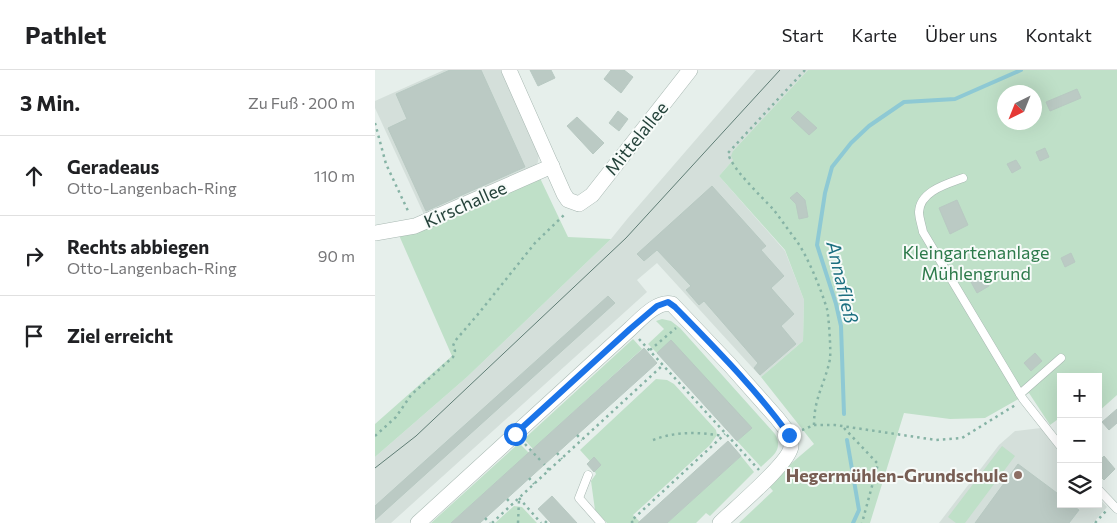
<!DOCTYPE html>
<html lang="de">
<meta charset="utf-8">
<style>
:root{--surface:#fff;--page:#f6f6f6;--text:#202124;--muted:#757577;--line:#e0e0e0}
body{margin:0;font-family:Commissioner,sans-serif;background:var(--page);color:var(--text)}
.controls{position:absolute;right:15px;bottom:15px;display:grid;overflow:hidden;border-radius:0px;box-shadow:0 5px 20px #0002}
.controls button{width:45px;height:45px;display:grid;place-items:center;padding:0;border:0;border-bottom:1px solid var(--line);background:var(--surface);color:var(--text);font:25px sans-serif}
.compass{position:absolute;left:622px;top:15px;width:45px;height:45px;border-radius:50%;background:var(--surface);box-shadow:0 5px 20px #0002;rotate:223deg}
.stop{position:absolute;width:15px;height:15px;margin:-11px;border:4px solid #1a73e8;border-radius:50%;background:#fff}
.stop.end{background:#1a73e8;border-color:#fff;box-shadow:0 1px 5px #0008}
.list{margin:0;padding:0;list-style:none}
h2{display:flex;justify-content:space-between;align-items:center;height:65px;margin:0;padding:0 20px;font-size:21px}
h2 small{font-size:16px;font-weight:400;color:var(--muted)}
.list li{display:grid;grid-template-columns:32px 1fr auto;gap:15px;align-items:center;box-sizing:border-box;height:80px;padding:0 20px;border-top:1px solid var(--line)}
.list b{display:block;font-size:19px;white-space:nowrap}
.list p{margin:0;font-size:16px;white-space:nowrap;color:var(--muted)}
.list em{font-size:16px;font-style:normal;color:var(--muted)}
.icon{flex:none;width:28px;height:28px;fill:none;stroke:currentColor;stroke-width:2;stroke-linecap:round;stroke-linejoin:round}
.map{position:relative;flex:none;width:742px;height:453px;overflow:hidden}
header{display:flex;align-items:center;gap:30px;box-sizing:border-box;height:70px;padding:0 25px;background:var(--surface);border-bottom:1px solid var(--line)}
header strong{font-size:24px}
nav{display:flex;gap:28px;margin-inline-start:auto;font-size:18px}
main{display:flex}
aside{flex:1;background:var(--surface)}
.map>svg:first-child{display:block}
</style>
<header>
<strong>Pathlet</strong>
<nav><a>Start</a><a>Karte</a><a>Über uns</a><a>Kontakt</a></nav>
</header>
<main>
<aside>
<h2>3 Min.<small>Zu Fuß · 200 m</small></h2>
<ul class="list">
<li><svg class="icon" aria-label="ahead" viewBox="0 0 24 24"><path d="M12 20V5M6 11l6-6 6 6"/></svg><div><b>Geradeaus</b><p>Otto-Langenbach-Ring</p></div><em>110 m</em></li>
<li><svg class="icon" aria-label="right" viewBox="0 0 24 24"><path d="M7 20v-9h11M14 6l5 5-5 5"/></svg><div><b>Rechts abbiegen</b><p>Otto-Langenbach-Ring</p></div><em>90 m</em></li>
<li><svg class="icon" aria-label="arrive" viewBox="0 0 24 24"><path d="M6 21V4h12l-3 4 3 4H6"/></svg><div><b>Ziel erreicht</b></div></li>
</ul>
</aside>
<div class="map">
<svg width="742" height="453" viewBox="0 0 742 453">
<rect width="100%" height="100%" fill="#e6efeb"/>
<g fill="#d4dfda">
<path d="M69,0H126L164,83L163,92L157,101L51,149L0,38V31Z"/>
<path d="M381,0H433L358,81V90L344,106L410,181L429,230L428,271L386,307L282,193L262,210L272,222L16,453H0V387L92,307L236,169L253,148Z"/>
<path d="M666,358L686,382V434H723V427L732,437L718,453H564L624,375L640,361Z"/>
</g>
<g fill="#bfe0c8" fill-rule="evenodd">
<path d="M433,0H742V325L723,342V307H686V347L675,355L654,323L610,348L575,349L529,343L495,453H364L398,421L392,414L439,374L386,307L428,271L429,230L410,180L344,106L358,90L356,86L358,81ZM630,22H660V52H630Z"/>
<path d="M164,106L193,167L236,169L92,307L0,387V354L77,286L23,163Z"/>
<path d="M287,249L296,251L305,258L400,364C409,380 397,386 386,397L362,371L376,358L296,271L282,283L273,274L289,259L281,251Z"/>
<path d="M258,269L267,279L158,379L149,369Z"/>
<path d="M281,309L292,310L299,314L341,360L342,365L335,375L258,445L266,453H232L220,440L216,411L221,404L215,391L205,380Z"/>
<path d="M144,373L154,383L76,453H56Z"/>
<path d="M627,376L640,386L590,453H581L573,447Z"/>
<path d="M366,386L379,402L335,446L331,443L321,453H292Z"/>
<path d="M139,436L147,437L162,453H120Z"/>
</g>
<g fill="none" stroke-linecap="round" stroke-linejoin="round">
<g stroke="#8ec9d4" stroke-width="4">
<path d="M469,344L466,256L461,234L442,175L450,123L457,97L476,73L494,56L529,32L580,29L646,0"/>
<path d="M472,370L484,440L478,453"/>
</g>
</g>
<g fill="#bbcac4" stroke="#b8c9c2">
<path d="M75,0H106L150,97L51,141L13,58L32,49L21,24Z"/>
<path d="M155,0H176L180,8L163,16Z"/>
<path d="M236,0H249L258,7L246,23L229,9Z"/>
<path d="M702,19L706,28L675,41L671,32Z"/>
<path d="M243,41L253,49L244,61L234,53Z"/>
<path d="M423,41L442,58L434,65L416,48Z"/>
<path d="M202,47L229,73L218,84L192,56Z"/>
<path d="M670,78L674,87L665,91L661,82Z"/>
<path d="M641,90L646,98L637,103L632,94Z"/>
<path d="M337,116L391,176L386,180L409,206L396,218L419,244L406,256L421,274L385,305L379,298L383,293L329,231L324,235L311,220L316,216L282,180L269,191L262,184Z"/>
<path d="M422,122L430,130L433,147L424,149L421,134L415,128Z"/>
<path d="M582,130L593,155L575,164L564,138Z"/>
<path d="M696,183L700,192L690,197L686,188Z"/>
<path d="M608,204L614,216L602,223L596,212Z"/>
<path d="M233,226L240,233L0,450V436Z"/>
<path d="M296,270L377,358L362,371L282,283Z"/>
<path d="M269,278L282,293L202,365L105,453H76Z"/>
<path d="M660,283L667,291L656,301L649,293Z"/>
<path d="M742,339V353L734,360L727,352Z"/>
<path d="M353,371L366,386L292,453H263Z"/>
<path d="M729,386L740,399L729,410L723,404V392Z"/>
<path d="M219,387L226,395L219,402L212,394Z"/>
<path d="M643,394L686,426V434H696L704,440L694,453H600Z"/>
<path d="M177,426L202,453H176L163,439Z"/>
</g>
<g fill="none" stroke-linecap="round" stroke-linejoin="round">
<g stroke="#a8b8b2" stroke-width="9">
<g id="service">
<path d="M588,108C572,114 545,121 544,142C544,148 547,156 548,162L648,329L686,377"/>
<path d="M645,324L686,288"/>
<path d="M213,405L204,428L226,453"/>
<path d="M723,419L742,439"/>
</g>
</g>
<g stroke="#a8b8b2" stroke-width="16">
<g id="minor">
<path d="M134,0L189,124L193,130L204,134L217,125L315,0"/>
<path d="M0,163L40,156L177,96"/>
<path d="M43,453L255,259C265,250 282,230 297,234L355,295L402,348C408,356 417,365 416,376C416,392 358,440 345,453"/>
</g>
</g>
<g stroke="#86b3a5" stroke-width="2.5" stroke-dasharray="2.5 4" stroke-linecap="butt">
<path d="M430,0L353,83C356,98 387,127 398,139C406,149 413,160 421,170C433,187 446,219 452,239C454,248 456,281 455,289C450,314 439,327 439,355"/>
<path d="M0,53L11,94L34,143"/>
<path d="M264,269L384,400"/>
<path d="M275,280L301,258"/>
<path d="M469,358L503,394L487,453"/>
<path d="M427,360L439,355H460L561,370L587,368L642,334"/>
<path d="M202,365L207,370"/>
<path d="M0,366L21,347L36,325L78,287L80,281L78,276L80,271L104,243L160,173L191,143"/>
<path d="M278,370C302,361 323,362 348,366"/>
<path d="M150,374L165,390"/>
<path d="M182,383L187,389"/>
<path d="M174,400L288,295"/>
<path d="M154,408L159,414"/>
<path d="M144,428L166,453"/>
<path d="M132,429L137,434"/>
<path d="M110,448L115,453"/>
<path d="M117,453L174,400L169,394"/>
<path d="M143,453L144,430"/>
<path d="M170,453L173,450"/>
<path d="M258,453L256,451L350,364"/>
<path d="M720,453L731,441"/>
</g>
<use href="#service" stroke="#fff" stroke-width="8"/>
<use href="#minor" stroke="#fff" stroke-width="15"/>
<path stroke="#5f7d75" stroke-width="1" d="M0,398L41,366L251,168L405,0"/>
</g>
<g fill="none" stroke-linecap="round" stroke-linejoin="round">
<path stroke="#1a73e8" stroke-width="6" d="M140,364L255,259L282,236L293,232L300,237C340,278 381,319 414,365"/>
</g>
<circle fill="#8d6e63" stroke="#f7fbf9" stroke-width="2" cx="643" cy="405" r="5"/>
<g text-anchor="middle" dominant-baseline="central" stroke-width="4" stroke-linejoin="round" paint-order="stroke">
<g font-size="18" fill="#24423a" stroke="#f7fbf9">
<text transform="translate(261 68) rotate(-51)">Mittelallee</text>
<text transform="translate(90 134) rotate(-24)">Kirschallee</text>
</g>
<g font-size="18" fill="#2d7a4b" stroke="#f7fbf9">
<text x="601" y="182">Kleingartenanlage<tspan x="601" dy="21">Mühlengrund</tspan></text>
</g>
<g font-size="18" font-weight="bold" fill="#785e54" stroke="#f7fbf9" text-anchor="end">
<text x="633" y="405">Hegermühlen-Grundschule</text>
</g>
<g font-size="19" font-style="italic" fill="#1c6f80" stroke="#f7fbf9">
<text transform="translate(468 212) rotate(77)">Annafließ</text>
</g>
</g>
</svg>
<div class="controls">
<button>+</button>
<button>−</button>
<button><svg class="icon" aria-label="layers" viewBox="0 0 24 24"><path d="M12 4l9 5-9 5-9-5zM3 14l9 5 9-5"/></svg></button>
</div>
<svg class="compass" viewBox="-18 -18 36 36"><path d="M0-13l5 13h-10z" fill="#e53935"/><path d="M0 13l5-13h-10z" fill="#757577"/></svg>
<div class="stop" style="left:140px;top:364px"></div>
<div class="stop end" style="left:414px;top:365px"></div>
</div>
</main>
